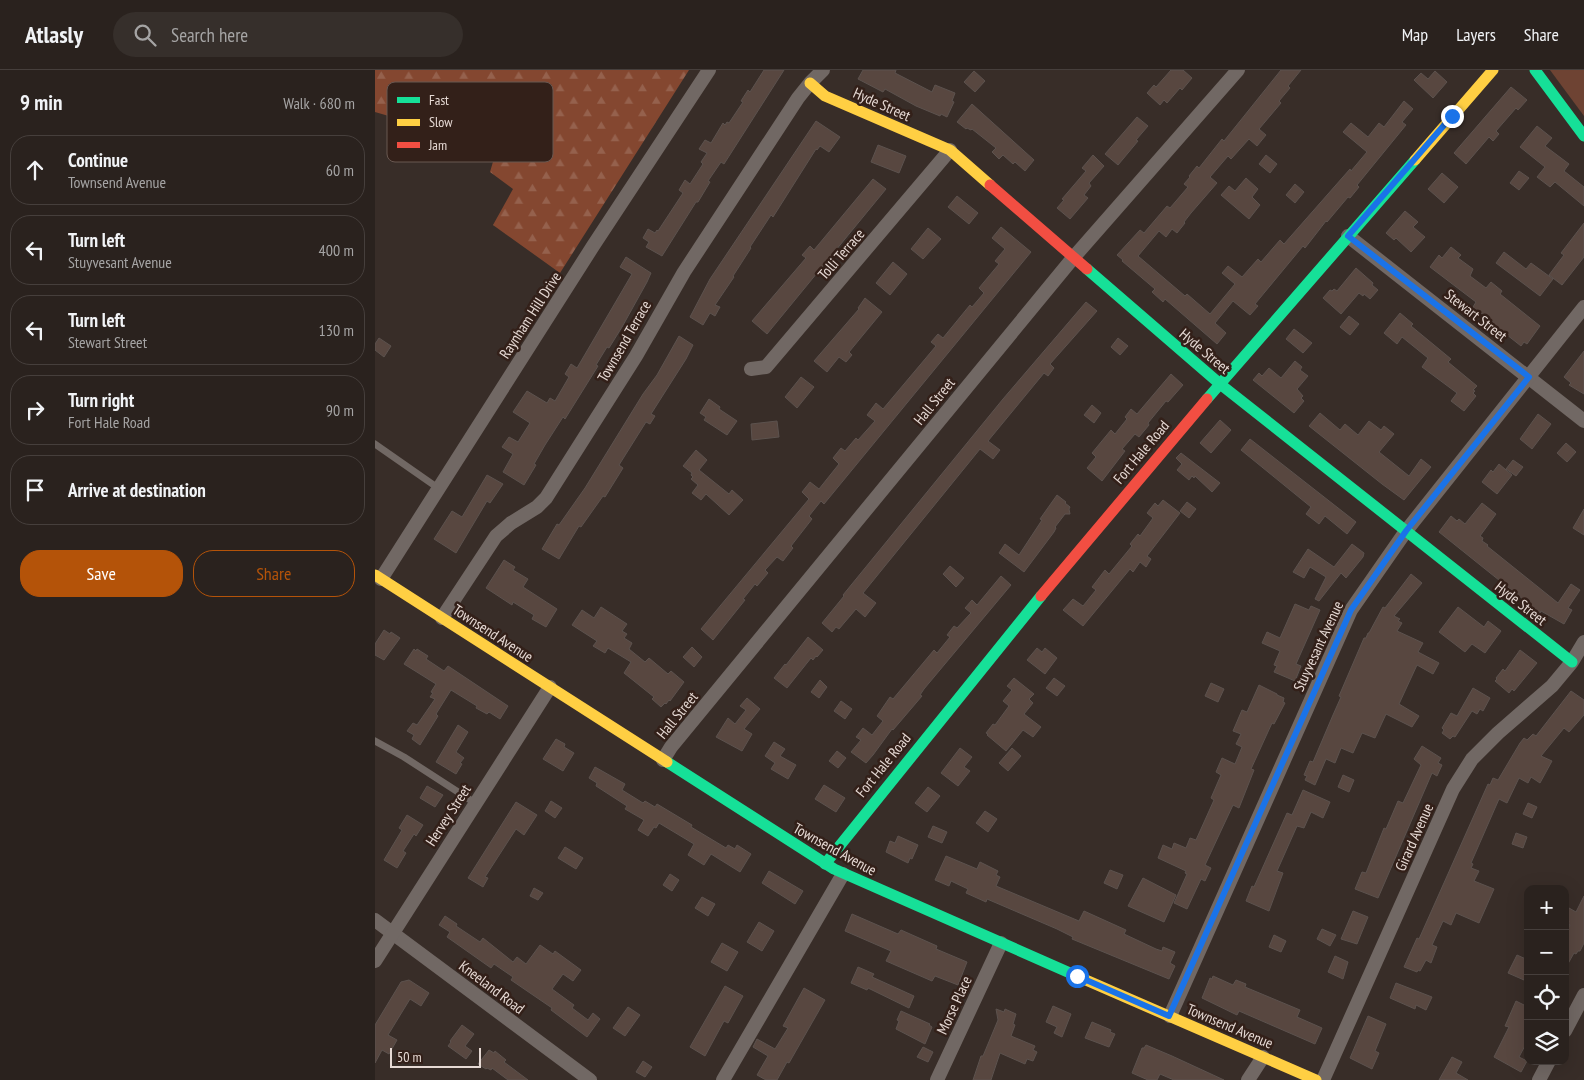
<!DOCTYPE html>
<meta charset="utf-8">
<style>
:root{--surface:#2a221e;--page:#362f2b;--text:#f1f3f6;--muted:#a5a4a4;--line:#463f3c;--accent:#b45309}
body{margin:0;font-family:"PT Sans Narrow",sans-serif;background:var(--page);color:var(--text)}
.controls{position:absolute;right:15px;bottom:15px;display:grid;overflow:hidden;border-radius:10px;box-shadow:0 5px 20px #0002}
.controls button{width:45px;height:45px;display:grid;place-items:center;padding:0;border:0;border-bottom:1px solid var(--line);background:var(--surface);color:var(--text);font:25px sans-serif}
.scale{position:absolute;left:15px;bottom:12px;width:91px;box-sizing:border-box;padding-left:5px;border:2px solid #e6d9d4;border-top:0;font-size:14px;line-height:18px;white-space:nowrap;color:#e6d9d4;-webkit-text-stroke:4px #332019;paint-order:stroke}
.stop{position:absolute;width:15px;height:15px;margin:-11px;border:4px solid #1a73e8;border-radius:50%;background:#fff}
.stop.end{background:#1a73e8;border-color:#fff;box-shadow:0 1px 5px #0008}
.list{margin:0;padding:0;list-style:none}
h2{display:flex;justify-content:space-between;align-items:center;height:65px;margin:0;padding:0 20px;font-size:21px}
h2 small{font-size:16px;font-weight:400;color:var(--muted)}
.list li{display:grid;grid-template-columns:32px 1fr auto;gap:15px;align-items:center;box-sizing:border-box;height:70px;margin:0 10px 10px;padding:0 10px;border:1px solid var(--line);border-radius:20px}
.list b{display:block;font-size:19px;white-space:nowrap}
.list p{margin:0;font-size:16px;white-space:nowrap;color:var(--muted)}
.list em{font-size:16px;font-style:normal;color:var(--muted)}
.actions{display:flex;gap:10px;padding:15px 20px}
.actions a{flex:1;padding:11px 0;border:1px solid var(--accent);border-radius:20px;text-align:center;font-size:18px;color:var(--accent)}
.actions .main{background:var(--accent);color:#fff}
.icon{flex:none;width:28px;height:28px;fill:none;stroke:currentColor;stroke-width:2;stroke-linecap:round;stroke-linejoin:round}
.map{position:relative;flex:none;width:1209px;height:1010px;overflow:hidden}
header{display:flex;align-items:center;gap:30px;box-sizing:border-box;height:70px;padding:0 25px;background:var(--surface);border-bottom:1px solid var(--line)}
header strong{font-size:24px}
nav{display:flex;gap:28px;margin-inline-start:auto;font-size:18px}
.search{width:350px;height:45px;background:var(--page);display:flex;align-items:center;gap:12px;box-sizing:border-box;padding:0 18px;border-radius:28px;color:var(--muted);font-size:19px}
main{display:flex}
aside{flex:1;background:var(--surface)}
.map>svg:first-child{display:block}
</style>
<header>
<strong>Atlasly</strong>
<div class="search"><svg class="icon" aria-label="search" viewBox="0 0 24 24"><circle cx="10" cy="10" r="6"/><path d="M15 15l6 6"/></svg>Search here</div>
<nav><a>Map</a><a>Layers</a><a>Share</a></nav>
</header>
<main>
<aside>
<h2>9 min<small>Walk · 680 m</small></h2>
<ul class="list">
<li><svg class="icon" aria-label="ahead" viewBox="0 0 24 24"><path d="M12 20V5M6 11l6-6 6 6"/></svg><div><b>Continue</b><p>Townsend Avenue</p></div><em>60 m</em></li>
<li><svg class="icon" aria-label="left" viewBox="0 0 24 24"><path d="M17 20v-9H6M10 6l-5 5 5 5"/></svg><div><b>Turn left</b><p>Stuyvesant Avenue</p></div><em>400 m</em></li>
<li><svg class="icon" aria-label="left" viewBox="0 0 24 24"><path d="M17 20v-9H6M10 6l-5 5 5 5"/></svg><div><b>Turn left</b><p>Stewart Street</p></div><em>130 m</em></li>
<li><svg class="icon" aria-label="right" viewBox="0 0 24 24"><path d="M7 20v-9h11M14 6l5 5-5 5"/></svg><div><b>Turn right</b><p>Fort Hale Road</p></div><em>90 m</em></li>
<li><svg class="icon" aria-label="arrive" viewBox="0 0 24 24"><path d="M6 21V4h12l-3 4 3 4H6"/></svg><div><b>Arrive at destination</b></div></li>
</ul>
<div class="actions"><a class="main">Save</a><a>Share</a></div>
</aside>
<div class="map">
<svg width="1209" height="1010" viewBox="0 0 1209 1010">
<defs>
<pattern id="forest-firs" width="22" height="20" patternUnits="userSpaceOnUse" patternTransform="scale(1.25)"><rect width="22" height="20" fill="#844730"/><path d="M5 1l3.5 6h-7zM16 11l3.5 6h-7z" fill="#95614d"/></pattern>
</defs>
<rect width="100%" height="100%" fill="#382d28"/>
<path fill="#6e4333" d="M1175,0H1209V46Z"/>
<path fill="url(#forest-firs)" d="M0,0H314L185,203L118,155L138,119L115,102L122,78L100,77L55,58L0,42Z"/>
<g fill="#584740" stroke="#5c524e">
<path d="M389,0H409L349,94L346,92L333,111L335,112L323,132H321L287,186L271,177L274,172L268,168L273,159L280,163L282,160L283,161L308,123L304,120L310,110L315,114L328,94L326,92L332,83L324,79L330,70L336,73L348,53L350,55L352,52L354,53L368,32L366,31L373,20L375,22Z"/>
<path d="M488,0H521L520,3L557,22L560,15L580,23L577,31L579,32L572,47L566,44L565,46L541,36L510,19L508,22L483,9Z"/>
<path d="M796,0H808L817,8L807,20L805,18L792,33L789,30L785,35L772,23L779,15L781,17Z"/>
<path d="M906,0H926L913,16L915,18L904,31L906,33L884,59L891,65L882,76L874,69L856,89L853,86L835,107L842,113L816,143L809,152L810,153L802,163L797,159L791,167L784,161L763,186L810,226L812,224L835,244L860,214L847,203L853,196L867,207L883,189L886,192L905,170L909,174L975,99L976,101L992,82L968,62L976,53L993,67L1004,53L1009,57L1029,31L1038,39L1027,52L1031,55L982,115L984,117L975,128L973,127L952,152L951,151L930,178L928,176L880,234L883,236L875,245L858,231L840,253L851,263L842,274L790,229L788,232L777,222L780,219L747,191L748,190L742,185L765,160L769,163L792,136L795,138L813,117L809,114L815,107L814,106L822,96L824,98L847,69L849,71Z"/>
<path d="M599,1L610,11L600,22L589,12Z"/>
<path d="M1060,1L1072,12L1058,28L1039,10L1046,3L1053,9Z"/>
<path d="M1136,17L1152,30L1143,40L1141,38L1121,61L1124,64L1118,71L1114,67L1091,94L1079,83Z"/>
<path d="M597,34L659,90L650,101L640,92L638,94L628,85L624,89L617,82L621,78L597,59L596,60L592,58L591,59L582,52Z"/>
<path d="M762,47L773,56L761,70L763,71L743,95L730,84Z"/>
<path d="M441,51L465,67L454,82L445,76L442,80L441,79L398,147L396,145L375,177L376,178L358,206L359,207L340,235L345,237L340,246L335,243L328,255L315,247L335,209Z"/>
<path d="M1162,56L1177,68L1170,76L1194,94L1189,101L1209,117V136L1180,112L1175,117L1162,107L1170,97L1145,77Z"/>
<path d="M503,75L531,86L524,103L496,92Z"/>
<path d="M718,85L729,96L714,113L716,116L709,125L713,128L695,149L682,138L689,130L687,129L711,101L707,98Z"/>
<path d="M891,85L902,94L895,103L884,94Z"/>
<path d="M1144,101L1154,108L1144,120L1135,113Z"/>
<path d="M1067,103L1083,117L1069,133L1053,119Z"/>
<path d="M871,108L883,119L877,127L885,135L874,149L846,125L854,116L860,121Z"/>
<path d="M498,109L511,119L392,264L377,251L431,188L427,185L435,176L439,180Z"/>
<path d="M920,114L929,122L920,133L911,125Z"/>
<path d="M582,126L603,143L594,154L573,137Z"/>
<path d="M1030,141L1043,152L1038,157L1050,167L1036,182L1021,168L1019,170L1011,163Z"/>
<path d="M1209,153V187L1187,215L1174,205L1189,185L1186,183Z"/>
<path d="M626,157L656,182L449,434L446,431L434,446L437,449L416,476L418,478L408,491L402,487L390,500L393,503L382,516L380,514L368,529L370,530L338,570L326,559L434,429L427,422L435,412L444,419L464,394L458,388L466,378L470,381L481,368L483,370L500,351L492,345L501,333L508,339L561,276L556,272L563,264L568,268L595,235L597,237L609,223L604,218L624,194L620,191L630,179L617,168Z"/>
<path d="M553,158L566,169L548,189L536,179Z"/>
<path d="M1076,177L1086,185L1083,188L1098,199L1095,206L1111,218L1116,212L1127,221L1125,224L1165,256L1152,274L1149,272L1146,276L1117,253L1118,252L1098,237L1101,232L1055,197L1064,185L1067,188Z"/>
<path d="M1129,182L1151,199L1156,193L1178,209L1165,226L1121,193Z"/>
<path d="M251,187L276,203L272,212L247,257L234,278L232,277L221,295L223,296L190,349L188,347L170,375L159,394L161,395L149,415L128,402L138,384L127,377L134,367L143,372L155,353L138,342L152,321L172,333L175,328L180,331L194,307L190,304L196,294L202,298L257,204L245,197Z"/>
<path d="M518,192L532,204L515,225L501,213Z"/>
<path d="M981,198L998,213L997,215L1003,220L995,229L989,224L988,226L984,223L966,244L948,228L955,220L957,221L959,219L962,221Z"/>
<path d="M490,228L507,242L474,282L477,285L471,292L464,287L452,302L439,291L484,239L483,238Z"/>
<path d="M711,232L722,241L675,294L679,298L673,306L669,303L613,371L625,380L618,389L605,379L488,523L501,533L490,547L481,539L464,559L461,557L457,562L447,553L469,526L468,525L628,329Z"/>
<path d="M1025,243L1038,254L1036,256L1076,289L1073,292L1102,316L1098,320L1100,321L1098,323L1101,326L1089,341L1076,331L1082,323L1047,297L1053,288L1027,267L1022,274L1009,263Z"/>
<path d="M974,246L984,254L975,265L965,257Z"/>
<path d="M919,259L937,273L928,283L911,269Z"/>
<path d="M304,266L318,275L311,289L276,344L280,346L275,354L271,352L244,395L248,398L230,427L228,426L206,457L204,456L184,489L167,479L182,454L184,455L210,418L268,324L282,305Z"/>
<path d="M4,268L16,276L9,287L0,280V274Z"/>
<path d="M743,268L753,276L745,285L736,277Z"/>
<path d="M1209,281V324L1194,315L1196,313L1189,307Z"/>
<path d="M920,291L927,297L925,300L933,306L922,319L928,326L926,328L929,331L919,343L878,310L884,303L887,306L894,298L906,308Z"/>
<path d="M796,304L808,315L793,332L791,331L773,353L774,355L764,367L760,364L747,379L750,381L727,411L712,398L721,387L717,383L736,360L740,364L752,349L750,347L756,339L762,344Z"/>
<path d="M426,307L439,317L422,338L410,327Z"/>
<path d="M334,329L345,337L344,339L362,351L352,365L329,350L331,347L325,343Z"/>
<path d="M717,335L726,343L719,353L709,345Z"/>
<path d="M945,343L965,360L970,354L983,365L994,351L1006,360L1009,356L1019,364L1004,382L1034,406L1046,389L1056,397L1029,430L1007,414L934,356Z"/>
<path d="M1163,344L1176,354L1157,379L1145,369Z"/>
<path d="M845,350L856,360L836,383L825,373Z"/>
<path d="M402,351L404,367L377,370L376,354Z"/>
<path d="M875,369L981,452L972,464L950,446L944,454L931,444L936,437L866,380Z"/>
<path d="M1191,373L1201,382L1192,392L1182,383Z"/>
<path d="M321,380L332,390L324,400L354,424L357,420L368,430L354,445L331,424L326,430L317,423L323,415L316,409L318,407L316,405L317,403L308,396Z"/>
<path d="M806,383L845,413L837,422L820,406L819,408L817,406L814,410L802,400L807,394L801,388Z"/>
<path d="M1138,390L1148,397L1141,406L1131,399Z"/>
<path d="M1124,394L1137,405L1122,424L1107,412L1116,400L1118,402Z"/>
<path d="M112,405L128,414L115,433L112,431L81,483L59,469L77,441L87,447Z"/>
<path d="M682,425L691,432L690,433L695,437L694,439L695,444H690L680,457L681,458L679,462L649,502L624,483L630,474L644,485L667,450L665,449Z"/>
<path d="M788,430L805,443L772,486L776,489L771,497L765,492L758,502L755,499L708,556L688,540L698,529L708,536L721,520L717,517L730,500L734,504L757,476L755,474L763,464L765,466L778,448L772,443L780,433L783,436Z"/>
<path d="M812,432L821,439L814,448L805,441Z"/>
<path d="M1107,433L1121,444L1105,466L1108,468L1107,471L1113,475L1112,476L1183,533L1196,514L1205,520L1193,538L1197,540L1189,554L1166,541L1165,543L1064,462L1076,446L1082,451L1084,449L1090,454Z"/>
<path d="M1209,439V465L1198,458Z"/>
<path d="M977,474L989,483L988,487L971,508L966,503L944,531L940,529L951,507L935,497L929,508L918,502L933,479L959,497Z"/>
<path d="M129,490L140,497L138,500L153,509L148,517L182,539L171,557L157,549L159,545L138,532L137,535L111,518Z"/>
<path d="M575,496L589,508L581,517L568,504Z"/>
<path d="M1036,504L1047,513L1019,546L1025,549L1023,551L1027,553L1022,561L1048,573L1043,582L1064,593L1058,604L1042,595L1024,634L1044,646L1037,657L1011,644L1000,668L987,663L978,683L966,678L960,693L951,689L940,715L930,710L932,706L929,705L935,691L938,692L958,645L966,627L964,626L989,568H991L993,563H994L1008,537L1010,538Z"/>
<path d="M626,506L636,515L549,619L545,625L547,626L518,660L517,659L498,685L491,693L476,682L486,670L481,667L488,658L497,665L508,651L502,646L515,627L518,629L559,580L562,583L575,567L572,565L579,556L582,558L595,544L596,543L590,538L597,530L602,535Z"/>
<path d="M920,534L934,540L936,536L945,540L921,594L926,596L920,611L899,602L902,596L899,595L905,581L887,573L892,562L905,568Z"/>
<path d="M226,537L252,554L247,561L252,564L249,568L257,573L254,579L270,592L274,588L293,604L296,601L309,612L295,631L294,630L291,634L290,633L286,637L277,629L279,627L249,603L256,592L233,578L230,583L218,576L222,571L197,555L207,540L219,548Z"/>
<path d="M1083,537L1109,557L1113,551L1126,561L1110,583L1097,574L1090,582L1064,562Z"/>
<path d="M9,560L15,564L16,562L25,568L9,590L0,585V574Z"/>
<path d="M433,567L448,580L442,587L441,586L438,590L436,588L412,618L399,608L410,594L411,595Z"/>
<path d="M317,577L327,587L319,597L308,587Z"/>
<path d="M662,578L667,582L670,578L682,588L670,604L652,590Z"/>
<path d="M39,579L41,581L42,579L53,586L51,589L69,601L73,596L133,636L125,649L114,642L112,644L101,638L102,636L76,620L61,644L63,646L45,675L37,669L39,665L32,661L38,653L42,655L60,629L55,627L58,623L56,622L61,614L29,594Z"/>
<path d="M1145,580L1162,593L1139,621L1137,619L1134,623L1120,611L1122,609L1121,608L1128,599L1130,601Z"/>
<path d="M639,608L659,624L654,629L658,633L649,644L666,657L658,667L648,660L631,681L612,665L613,664L611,663L618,654L620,655L634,636L628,631L637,620L632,616Z"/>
<path d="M679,608L690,616L682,626L671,618Z"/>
<path d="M445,610L452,617L444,628L436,622Z"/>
<path d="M836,613L849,619L843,632L830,626Z"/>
<path d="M884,615L902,624V625L909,628L908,632L910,633L899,654L897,653L876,699L879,700L864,738L858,735L830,795L836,798L830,811L826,809L812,839L799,833L812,804L810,803L811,801L783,788L788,775L797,779L799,773L811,778L815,768L821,770L839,730L836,728L846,705L841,702L847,688L860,694L867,677L861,674L866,664L858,661L867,640L872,642Z"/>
<path d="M1098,618L1115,628L1108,641L1105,639L1102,644L1097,641L1080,667L1078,666L1075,669L1067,663L1069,660L1067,658L1076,643L1082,646Z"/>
<path d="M1196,621L1209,630V645L1194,662L1189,658L1166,686L1177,691L1165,713L1156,707L1153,713L1144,708L1132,733L1124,729L1096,793L1098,794L1096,798L1104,801L1099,811L1119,819L1104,853L1081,843L1076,855L1068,851L1057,875L1062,877L1056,893L1051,890L1045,901L1043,900L1042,902L1029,897L1042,868L1044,869L1113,714L1115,715L1118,708L1123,710L1145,673L1149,668L1152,670L1158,664L1161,666Z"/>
<path d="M372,628L385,639L369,659L377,664L367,681L341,667L353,648L360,654L371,640L365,636Z"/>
<path d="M466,631L477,639L470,649L459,641Z"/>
<path d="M83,655L93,662L81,682L89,688L85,693L87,694L81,704L61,692Z"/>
<path d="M181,669L190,674L189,677L199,683L188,701L168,689Z"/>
<path d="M399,672L410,679L405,686L421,695L413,709L396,699L400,693L390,686Z"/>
<path d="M1047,676L1066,688L1063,693L1067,695L1062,706L1057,703L1003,828L980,819L987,802L991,803L1009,758L1011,759L1023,731L1028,733L1046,695L1039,689Z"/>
<path d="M585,678L597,687L589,697L595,701L583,716L566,703Z"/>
<path d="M637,678L646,686L633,701L624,693Z"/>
<path d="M462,681L471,688L463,698L454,691Z"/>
<path d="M220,697L250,714L247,720L268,733L270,731L280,737L282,734L317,755L316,757L351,778L353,775L360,779L362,775L376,784L365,802L336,784L329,795L313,785L319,774L284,753L281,758L279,757L273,766L263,760L269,750L250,739L252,736L221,716L222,713L214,708Z"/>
<path d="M968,705L979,710L974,722L963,717Z"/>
<path d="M449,715L470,728L461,742L440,729Z"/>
<path d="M52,716L68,725L60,737L45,728Z"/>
<path d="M553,717L565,726L552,742L540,733Z"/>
<path d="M928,720L955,732L948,748L936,742L929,758L922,756L902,801L908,803L894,841L871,831L877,816L879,817L912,743L917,745Z"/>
<path d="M176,731L187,738L180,748L170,741Z"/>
<path d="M141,732L162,745L149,765L141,759L110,807L113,808L108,817L93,808Z"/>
<path d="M1153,733L1162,737L1157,748L1148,744Z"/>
<path d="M610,741L622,749L613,762L601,753Z"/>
<path d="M32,745L48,755L41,766L39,764L28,781L31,783L22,798L9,790L27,760L24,758Z"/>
<path d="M558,756L572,762L567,773L553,767Z"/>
<path d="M1141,763L1152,767L1148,778L1137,774Z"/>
<path d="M523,766L543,775L537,789L535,788L533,793L511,782L515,771L520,773Z"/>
<path d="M190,777L208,788L201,799L183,788Z"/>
<path d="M571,786L602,799L605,792L623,801L621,805L625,807L621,816L704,851L709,841L751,860L749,864L781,879L787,881L788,877L800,882L795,893L800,896L794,909L697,869L698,867L682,859L612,829L611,832L591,823L593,819L576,811L574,816L560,810Z"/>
<path d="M735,800L748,805L742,819L729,813Z"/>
<path d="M394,801L428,821L420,834L387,813Z"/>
<path d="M295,804L304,810L297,821L288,815Z"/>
<path d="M768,808L801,825L789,852L753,836Z"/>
<path d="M159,818L168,823L163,830L155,826Z"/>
<path d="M1209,826V873L1205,881H1203L1201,884L1199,883L1190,899V864L1195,855L1193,854L1194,851L1190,849V845L1194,838L1201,842Z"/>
<path d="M327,827L340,834L333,846L320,838Z"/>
<path d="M978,841L993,847L982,874L966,869Z"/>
<path d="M477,844L523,864L526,860L562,876L561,879L592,892L583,915L560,906L557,911L511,891L516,881L470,861Z"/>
<path d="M70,846L82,854L81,856L105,872L108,868L138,892L142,887L151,894L165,875L178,884L180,881L206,900L198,911L188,904L177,919L199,935L197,938L213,950L218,943L225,949L212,967L176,940L177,938L136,910L138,907L119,894L116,898L72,867L75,862L64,855Z"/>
<path d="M384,852L399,861L387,881L372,872Z"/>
<path d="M947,859L961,865L955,876L942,869Z"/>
<path d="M899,865L911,871L906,882L894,877Z"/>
<path d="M347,873L363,882L352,901L336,892Z"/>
<path d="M1142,885L1153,890V903L1149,910L1133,903Z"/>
<path d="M960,886L973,892L968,909L953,902Z"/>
<path d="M483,897L499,904L497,907L539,926L534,938L493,918L492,920L476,913Z"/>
<path d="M838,906L858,915L861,910L871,914L870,917L925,940L922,947L947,958L940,974L864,941L862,945L827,928L835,908L837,909Z"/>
<path d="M34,910L54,923L46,936L35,929L13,965L22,970L14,984L7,980L0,993V955L26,912Z"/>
<path d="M1021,913L1057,927L1051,940L1041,935L1040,939L1015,928Z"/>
<path d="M350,916L368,926L353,953L349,951L330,986L315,977Z"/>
<path d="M429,918L450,930L414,993L412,992L402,1010H391L382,1005L393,986L378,977L382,969L400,979L413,958L408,956Z"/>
<path d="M1141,931L1153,937V970L1144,987L1152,991L1146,1002L1119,987L1134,957L1130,956Z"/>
<path d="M678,936L696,944L687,967L679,963L682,957L671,952Z"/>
<path d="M253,937L265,945L250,966L238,958Z"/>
<path d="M621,939L629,942L630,939L641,944L638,954L640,955L636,966L660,976L658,980L662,982L658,991L652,989L650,994L625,983L616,1010H598L606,986H608L623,950Z"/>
<path d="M526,941L555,954L554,955L557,957L550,974L521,959L524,951L522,950Z"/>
<path d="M993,946L1011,954L1000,981L1004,983L997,999L975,988Z"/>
<path d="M717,952L736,960L735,962L740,964L734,977L710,968Z"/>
<path d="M87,955L99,964L90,976L97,981L91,989L73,976L76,972L75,971Z"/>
<path d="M771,975L797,986L849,1010H799L785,1004L782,1010H773L757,1003L767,978H769Z"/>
<path d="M548,977L558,982L553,992L542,987Z"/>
<path d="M114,980L119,983L120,981L131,990L129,992L153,1010H133L117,998L116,1000L112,998L111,999L103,994Z"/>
<path d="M1077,987L1087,992L1081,1003L1093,1010H1064Z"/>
<path d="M268,991L277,997L270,1007L261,1002Z"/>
</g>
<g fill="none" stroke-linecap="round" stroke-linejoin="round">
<g stroke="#716864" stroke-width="7">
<path d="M0,374L63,418"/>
<path d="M0,671L29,687L100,733"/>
</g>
<g stroke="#716864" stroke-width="14">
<path d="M973,166L1209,351"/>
<path d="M376,299L391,297L575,80"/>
<path d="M6,509L218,176L334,0"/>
<path d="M67,548L121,466L136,453L162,437L171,428L261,286L309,202L423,28L435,13L448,0"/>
<path d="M288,690L296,677L698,188L863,0"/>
<path d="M0,850L215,1010"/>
<path d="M0,891L175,617"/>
<path d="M795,946L976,540L1031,461L1209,237"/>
<path d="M1190,961L1209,925"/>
<path d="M348,1010L468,804"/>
<path d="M562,1010L626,873"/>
<path d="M873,1010L888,987"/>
<path d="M948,1010L1078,719L1097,689L1123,663L1177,616L1197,592L1209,572"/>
<path d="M1164,1010L1174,991"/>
</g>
<g stroke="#16e098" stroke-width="11">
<path d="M1160,0L1209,66"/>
<path d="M712,199L845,314L1197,592"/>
<path d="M832,329L1040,90"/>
<path d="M292,692L459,799L704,907"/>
<path d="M450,794L666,526"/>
</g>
<g stroke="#ffcf43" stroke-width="11">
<path d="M435,13L450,26L575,80L615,115"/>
<path d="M1040,90L1118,0"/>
<path d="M0,505L292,692"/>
<path d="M704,907L941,1010"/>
</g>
<g stroke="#f24e42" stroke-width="11">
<path d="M615,115L712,199"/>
<path d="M666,526L832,329"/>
</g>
</g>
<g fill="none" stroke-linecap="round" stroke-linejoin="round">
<path stroke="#1a73e8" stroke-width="6" d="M702,906L794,946L976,540L1031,461L1154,307L973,166L1077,46"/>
</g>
<g text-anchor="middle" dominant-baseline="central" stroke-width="5" stroke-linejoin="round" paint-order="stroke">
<g font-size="15" fill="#e6d9d4" stroke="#332019">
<text transform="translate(507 34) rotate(24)">Hyde Street</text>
<text transform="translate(466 184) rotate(-49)">Tolli Terrace</text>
<text transform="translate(155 245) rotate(-57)">Raynham Hill Drive</text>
<text transform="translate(1101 245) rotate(38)">Stewart Street</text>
<text transform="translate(249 271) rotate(-60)">Townsend Terrace</text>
<text transform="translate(830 281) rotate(40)">Hyde Street</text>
<text transform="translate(559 331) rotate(-51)">Hall Street</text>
<text transform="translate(766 382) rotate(-50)">Fort Hale Road</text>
<text transform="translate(1146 533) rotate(38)">Hyde Street</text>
<text transform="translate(118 563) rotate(33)">Townsend Avenue</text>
<text transform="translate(943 576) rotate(-65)">Stuyvesant Avenue</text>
<text transform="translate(302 645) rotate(-51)">Hall Street</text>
<text transform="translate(508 695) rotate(-51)">Fort Hale Road</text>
<text transform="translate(73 745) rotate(-57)">Hervey Street</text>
<text transform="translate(1039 767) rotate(-66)">Girard Avenue</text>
<text transform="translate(460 779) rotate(29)">Townsend Avenue</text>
<text transform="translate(117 917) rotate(37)">Kneeland Road</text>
<text transform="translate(579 935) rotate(-65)">Morse Place</text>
<text transform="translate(855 956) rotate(23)">Townsend Avenue</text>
</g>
</g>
<rect x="12" y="12" width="166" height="80" rx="8" fill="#332019" stroke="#695851" stroke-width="1"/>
<rect x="22" y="27" width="23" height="6" fill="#16e098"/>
<rect x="22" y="49" width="23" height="7" fill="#ffcf43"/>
<rect x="22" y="72" width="23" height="6" fill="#f24e42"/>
<g font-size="14" fill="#e6d9d4">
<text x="54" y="35">Fast</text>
<text x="54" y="57">Slow</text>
<text x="54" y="80">Jam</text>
</g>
</svg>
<div class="controls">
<button>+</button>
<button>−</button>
<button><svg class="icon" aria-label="locate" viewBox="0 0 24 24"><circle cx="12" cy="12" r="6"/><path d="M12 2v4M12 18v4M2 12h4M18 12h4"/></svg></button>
<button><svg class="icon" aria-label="layers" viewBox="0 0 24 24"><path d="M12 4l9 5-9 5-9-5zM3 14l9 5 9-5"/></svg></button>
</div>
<div class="scale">50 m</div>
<div class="stop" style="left:702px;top:906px"></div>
<div class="stop end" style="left:1077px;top:46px"></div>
</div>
</main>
